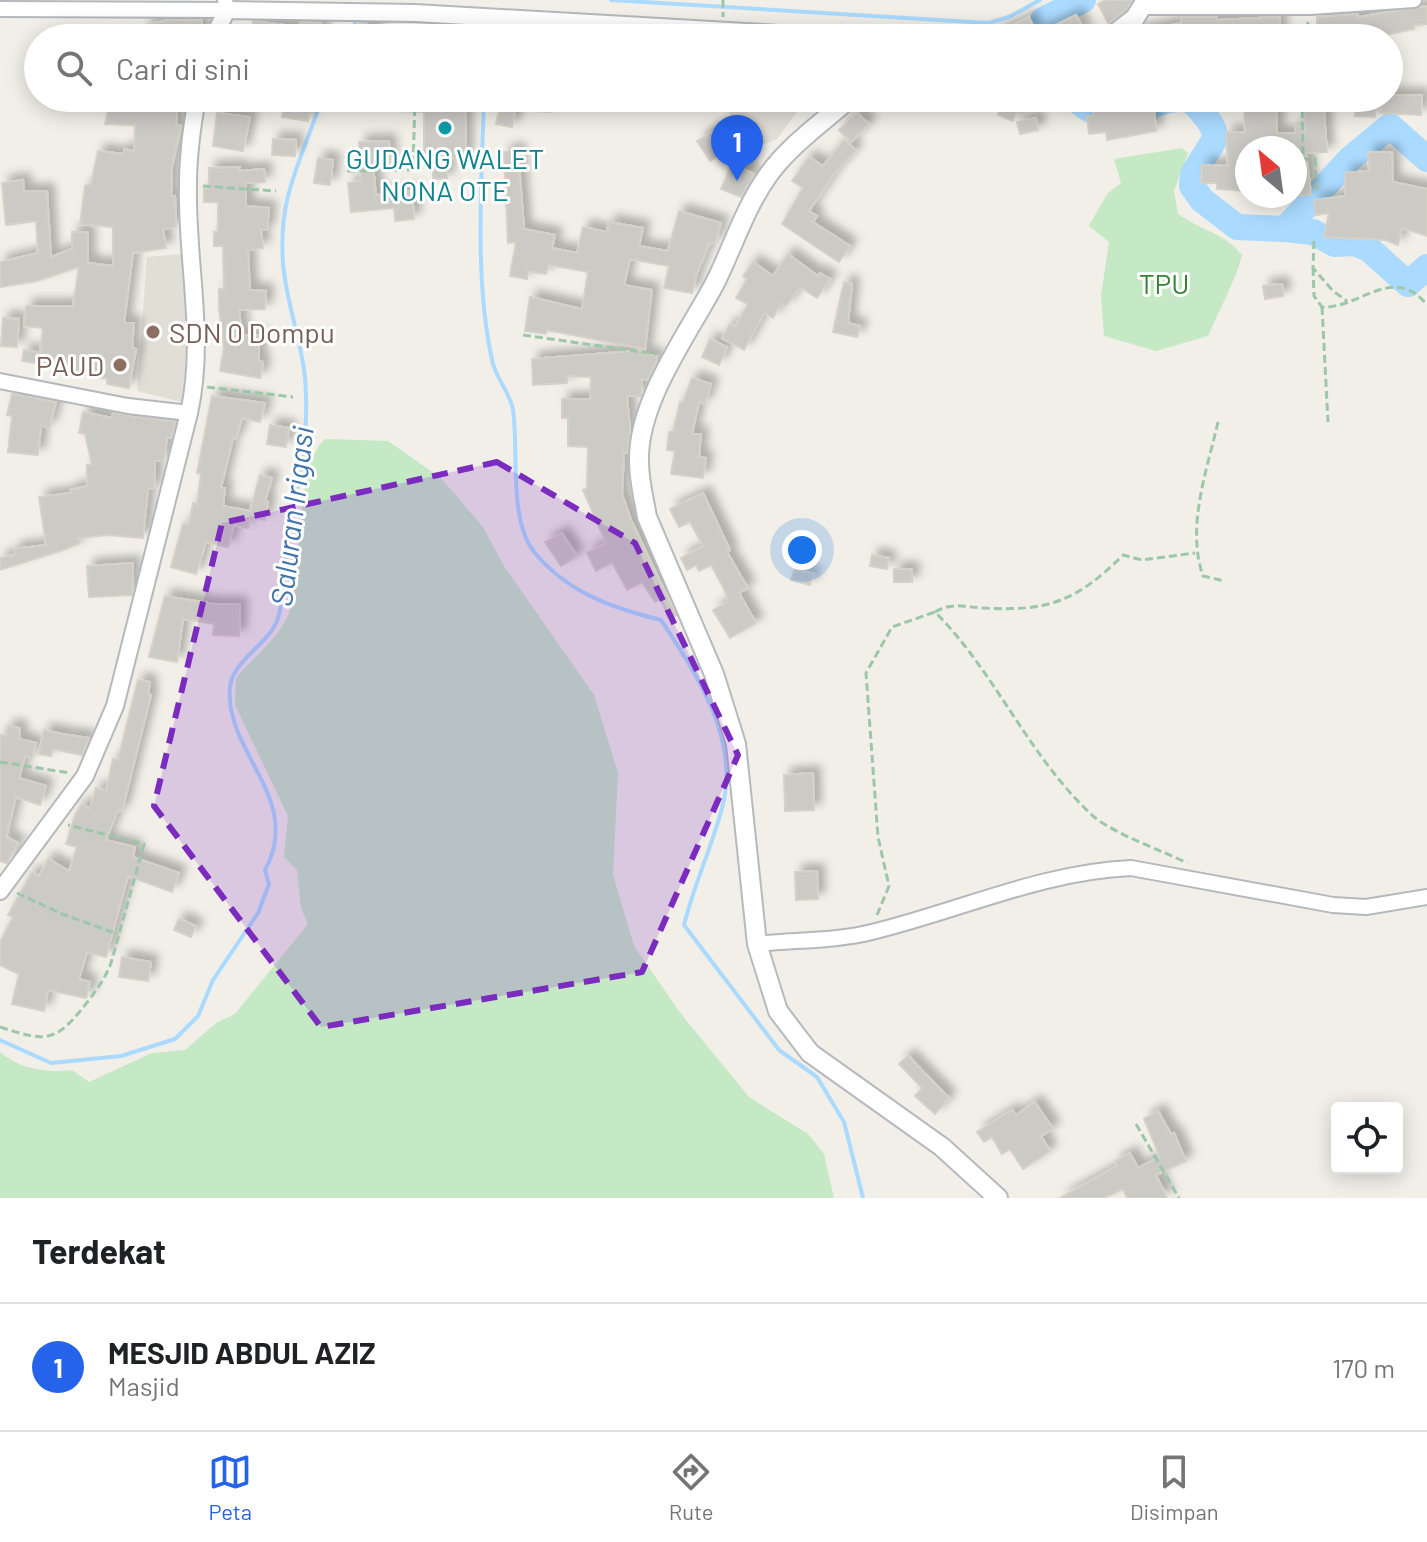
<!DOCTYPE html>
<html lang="id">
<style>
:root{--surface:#fff;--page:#f2f2f2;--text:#202124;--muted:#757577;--line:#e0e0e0;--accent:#2563eb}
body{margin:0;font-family:Barlow,sans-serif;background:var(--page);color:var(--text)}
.controls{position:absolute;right:24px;bottom:24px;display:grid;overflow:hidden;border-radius:8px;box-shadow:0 4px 20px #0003}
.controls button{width:72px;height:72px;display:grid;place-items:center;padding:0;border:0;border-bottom:2px solid var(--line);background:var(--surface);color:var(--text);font:40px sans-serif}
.compass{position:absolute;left:1235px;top:136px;width:72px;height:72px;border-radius:50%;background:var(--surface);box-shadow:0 4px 20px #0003;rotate:331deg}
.you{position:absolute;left:802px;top:550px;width:28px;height:28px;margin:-20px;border:6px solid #fff;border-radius:50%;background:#1a73e8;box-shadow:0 0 0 12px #1a73e833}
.badge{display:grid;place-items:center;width:52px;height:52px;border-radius:50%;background:var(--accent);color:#fff;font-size:26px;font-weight:700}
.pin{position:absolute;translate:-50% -66px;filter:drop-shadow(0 2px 4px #0008)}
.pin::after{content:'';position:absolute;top:42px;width:28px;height:24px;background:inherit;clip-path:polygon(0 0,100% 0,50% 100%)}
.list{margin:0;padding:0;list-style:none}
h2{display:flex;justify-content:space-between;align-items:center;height:104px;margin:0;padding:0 32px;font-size:34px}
h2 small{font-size:26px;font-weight:400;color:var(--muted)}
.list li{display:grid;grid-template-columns:52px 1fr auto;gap:24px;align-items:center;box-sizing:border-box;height:128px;padding:0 32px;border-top:2px solid var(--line)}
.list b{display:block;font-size:30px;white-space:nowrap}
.list p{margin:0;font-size:26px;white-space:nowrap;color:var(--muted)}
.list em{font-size:26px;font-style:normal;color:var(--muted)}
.icon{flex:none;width:44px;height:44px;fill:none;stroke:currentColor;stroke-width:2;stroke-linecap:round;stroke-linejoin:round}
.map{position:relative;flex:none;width:1427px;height:1198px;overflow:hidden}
.search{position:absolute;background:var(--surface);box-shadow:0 4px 20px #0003;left:24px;right:24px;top:24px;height:88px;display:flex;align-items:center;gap:20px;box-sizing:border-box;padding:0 28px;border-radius:44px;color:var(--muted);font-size:30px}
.sheet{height:232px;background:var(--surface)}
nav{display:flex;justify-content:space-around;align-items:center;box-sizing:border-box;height:112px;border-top:2px solid var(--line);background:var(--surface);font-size:22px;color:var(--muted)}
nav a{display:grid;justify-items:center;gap:4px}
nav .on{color:var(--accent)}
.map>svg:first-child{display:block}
</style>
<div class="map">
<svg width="1427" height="1198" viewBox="0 0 1427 1198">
<defs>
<filter id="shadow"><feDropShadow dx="7" dy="-7" stdDeviation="4" flood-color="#0004"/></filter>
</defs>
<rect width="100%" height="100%" fill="#f1efe8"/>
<g fill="#e1ded6">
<path d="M723,98H798L799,109L777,139L746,151Z"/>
<path d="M192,253L186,403L137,391L147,257Z"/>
</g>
<g fill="#c5e8c5">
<path d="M1182,148L1188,153L1174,191L1178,214C1204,232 1221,231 1242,255C1235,283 1219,309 1208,336L1156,351L1104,336L1101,296L1109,242L1089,226L1107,194L1121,183L1114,159Z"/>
<path d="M326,439L388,441L441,478L483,527L504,566L594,695L618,773L613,875L634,946L681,1014L749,1097L808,1134L824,1154L834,1198H0V1052C19,1069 46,1073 72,1070L89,1082L152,1053L185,1050L216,1023L235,1014L308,924L301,908L297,870L284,857L288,816L235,705L236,678C255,655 283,636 292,605C301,570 296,458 326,439Z"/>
</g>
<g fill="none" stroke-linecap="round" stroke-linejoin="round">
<g stroke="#aadaff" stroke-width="4">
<path d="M611,0L988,23L1009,17L1040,0"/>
<path d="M349,38L357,18"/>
<path d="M486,38V20"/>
<path d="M484,98C482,183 474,276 492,360C495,377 510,392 513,410C519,451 508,521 535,553C567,592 612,608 661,620C696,673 741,740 722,808C712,847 694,884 684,925L779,1050L817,1077L844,1122L863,1198"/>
<path d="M0,1040L51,1063L121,1056L175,1039L198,1016L213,980L258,913L269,884L265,870C304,799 224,753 230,687C233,659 271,643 278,618C286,591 284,561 288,534C292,508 300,482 303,456C306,432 307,401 305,377C301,339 286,302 283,263C278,196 300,165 322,98"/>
</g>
<g stroke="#aadaff" stroke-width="26">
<path d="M1040,38L1043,20L1083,0"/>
<path d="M1075,98C1113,139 1162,90 1188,100C1194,102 1198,107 1202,112C1209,121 1215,127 1215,139L1193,174L1192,186L1202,200L1237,227L1285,229L1350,159L1390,126L1427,159"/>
<path d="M1285,229L1313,232L1335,244L1354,243L1369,249L1408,284L1427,267"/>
</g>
</g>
<g fill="#cccac5" stroke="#d6d1c6" stroke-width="2" filter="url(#shadow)">
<path d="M1106,0H1132L1126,10L1108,23L1098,4Z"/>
<path d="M1427,6V24L1414,25V29L1370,38H1339V30L1317,31V17L1358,14V17Z"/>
<path d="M1076,15L1085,32L1073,38H1028Z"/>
<path d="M1029,17L1036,33L1025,38H987Z"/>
<path d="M1181,17H1217V20L1280,17L1279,38H1134L1137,32L1181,23Z"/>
<path d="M169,20H202V38H147L144,25Z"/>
<path d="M253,21L300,27L301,22L321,23L323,38H252Z"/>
<path d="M360,23L378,28L374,38H354Z"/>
<path d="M527,30L578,33V38H526Z"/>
<path d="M1389,95H1422L1421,115L1381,113V98H1389Z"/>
<path d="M128,98H178L176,125L181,126L172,167L171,197L175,196L176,227L163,229L166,248L133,253L124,323H134L132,348L136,349L129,388L107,384V379L74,373L75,369L22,361L24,350L40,353L43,328L24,326L26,306H73L79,267L37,281L0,287V262L38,253L36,221L6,225L2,183L23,180L24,191H47L51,257L72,249V232H88V263L113,266V227L80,224L85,186L91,184L98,151L124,154V149L134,151L135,125L105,124L109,107L127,111Z"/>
<path d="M285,98H312L308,121L282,117Z"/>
<path d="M398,98H465L466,157L447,158V179H433V158H424V112L397,111Z"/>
<path d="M535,98L551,99L550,112L534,111Z"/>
<path d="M1003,98H1021L1013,121L998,115Z"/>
<path d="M1095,98H1153L1156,131L1107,140L1106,132L1089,134L1087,116H1093Z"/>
<path d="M1244,98H1276L1277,133H1295V127L1303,126L1305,133L1303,98H1323L1327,152L1306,153L1311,194L1295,196V148H1247V191L1217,189V183H1201L1202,165L1228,166L1226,132H1245Z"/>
<path d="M502,99L517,102L512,127L496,124Z"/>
<path d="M1356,103L1376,104L1375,117L1355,116Z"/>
<path d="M217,113L250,117L243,151L213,146Z"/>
<path d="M857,113L869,124L851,142L839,130Z"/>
<path d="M1036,118L1038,130L1020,134L1017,122Z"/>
<path d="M712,132L725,152L710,161L697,141Z"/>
<path d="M273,139L296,140L295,156L272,155Z"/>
<path d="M844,140L856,150L836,171L809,211L817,216L813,222L850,246L839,262L782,224L803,188L792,181L809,157L823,166Z"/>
<path d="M389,141L390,165L373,166L376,195L412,191L414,219L395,221L394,208L351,212L348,183L361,181L359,142Z"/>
<path d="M518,150L524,229L555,235L552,248L577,253L583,227L607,232L609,222L643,228L639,246L668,251L679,211L721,223L715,243L710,242L697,273L692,293L664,288L669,266L630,259L624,285L652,290L645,349L547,330L546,334L525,331L530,297L582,309L588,272L549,265L546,274L528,271L527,279L510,276L516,242L508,243L504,152Z"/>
<path d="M1368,152H1392L1393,182L1427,189V236L1402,228L1398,245L1386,240L1324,237L1329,213L1316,215L1314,200L1345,196V173L1369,171Z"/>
<path d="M318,158L333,160L330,185L314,183Z"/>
<path d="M732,164L754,174L741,197L721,189Z"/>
<path d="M240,167L239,171L264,169L265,182L246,183V206L269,208L267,230H261L263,248L248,250L250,290L266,291L265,309L239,310L242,335H259V361L263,362L260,378L220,371L224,349L219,309V289H224L223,246H214V232H218V202H204V189H209V168Z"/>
<path d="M788,254L818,276L820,273L830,279L817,298L800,287L786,306L781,303L773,318L764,313L744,350L722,338L730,324L735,327L748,304L736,298L747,279L743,276L753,262L773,276Z"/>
<path d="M844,282L852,284L848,323L860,326L857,337L833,332Z"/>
<path d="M1282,284L1283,296L1265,299L1263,286Z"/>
<path d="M3,318L19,319L17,347L1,346Z"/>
<path d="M710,339L727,347L719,365L702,357Z"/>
<path d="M645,350L644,354L657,356L656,362L648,380L642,379L641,396H627L630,429L627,453H624L622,494L631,520L676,615L670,618L660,599L655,602L642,582L627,590L612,562L596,571L587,553L606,543L583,490L587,488L588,447L568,446V418H562V399H590L591,377L567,376V383L533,385L532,359Z"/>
<path d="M692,378L711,384L705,404L699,402L692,434H701L699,457L706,458L703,478L671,474L675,451L667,450L669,432H673L680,402H683Z"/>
<path d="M12,394L56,402L49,428L41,425L38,455L8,452L12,416L7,415Z"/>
<path d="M212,396L265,403L260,422L242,418L236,439L233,438L221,488H225L223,506L250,511L260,475L272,478L265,501L268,502L265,520L250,518L248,528L234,525L228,547L206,542L196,574L171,567L183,524L189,525L193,503L197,504L201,474L197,473Z"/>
<path d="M83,412L112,418L113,413L176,422L171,438H167L164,461H155L154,489H148L143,538L108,535L78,538L80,543L63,550L0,570V558L14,555V549L46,545L39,497L70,493V490L87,486V465H92L85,434L79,433Z"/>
<path d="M270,425L289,428L286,447L267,444Z"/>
<path d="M703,493L730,550L727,552L748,588L739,593L756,623L730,638L713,610L729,601L723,587L711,565L699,571L696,565L687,570L681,558L703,546L690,522L679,527L670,509Z"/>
<path d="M562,533L577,556L561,566L545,542Z"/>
<path d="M872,555L889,558L887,569L870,566Z"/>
<path d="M133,563L132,595L89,597L87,566Z"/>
<path d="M795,569L814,574L810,585L791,580Z"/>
<rect x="894" y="569" width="18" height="13"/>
<path d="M165,596L214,604H240L239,636L213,635L214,624L183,619L177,662L149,657Z"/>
<path d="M138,680L150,682L148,694L151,695L122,811L118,810L106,840L135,847L133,857L179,873L172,892L128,876L106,957L87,952L79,979L90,982L86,998L48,990L44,1011L12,1004L19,974L0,965V942L13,917L8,915L32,872L39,876L48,859L69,871L77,847L66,844L75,815L82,804L90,809L96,788L106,791L113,759L118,760Z"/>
<path d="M8,726L20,728L19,739L36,743L32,758L25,756L19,778L46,786L40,805L16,797L6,837L18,843L7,863L0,861V735L6,736Z"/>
<path d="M44,730L62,734L89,738L82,755L53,749L51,756L39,754Z"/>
<path d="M813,773L814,810L785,811L784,775Z"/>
<path d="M817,871L818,899L796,900L795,872Z"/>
<path d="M179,919L196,926L191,937L174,930Z"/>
<path d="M122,957L151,962L148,981L119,977Z"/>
<path d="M908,1056L949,1098L935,1114L915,1096L922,1088L899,1064Z"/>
<path d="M1035,1102L1053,1129L1041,1136L1050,1151L1023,1169L1010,1149L1002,1154L992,1137L984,1142L977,1132L1012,1110L1016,1115Z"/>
<path d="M1158,1111L1171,1134L1174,1133L1186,1161L1156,1175L1167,1198H1127L1123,1189L1104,1198H1060L1117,1166L1115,1161L1130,1153L1138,1168L1160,1157L1144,1119Z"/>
</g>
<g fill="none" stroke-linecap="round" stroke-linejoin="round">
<g stroke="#b5b8bc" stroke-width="18">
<g id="minor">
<path d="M1144,7H1310L1414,0"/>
<path d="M0,9L227,10L225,0"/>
<path d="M0,381L128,406L189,413"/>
<path d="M757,944C794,940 836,941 872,932C959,911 1041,872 1131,868L1333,905L1366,907L1427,897"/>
</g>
</g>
<g stroke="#b5b8bc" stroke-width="20">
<g id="tertiary">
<path d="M213,38L227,10L415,13L850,38"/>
<path d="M0,891L85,776L115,706L189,413C206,337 186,261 188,184C188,156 192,126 197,98"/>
</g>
</g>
<g stroke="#b6babf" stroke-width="22">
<g id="secondary">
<path d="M1109,38L1135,18L1146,0"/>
<path d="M850,98C823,122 790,145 769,174C745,207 733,247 715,283C688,334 637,402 639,462C639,481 644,499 647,517L714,674L736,744L757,944L778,1011L810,1053L942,1147L998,1198"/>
</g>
</g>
<g stroke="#9cc7a9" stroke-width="3" stroke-dasharray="8 4" stroke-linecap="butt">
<path d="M723,0V17"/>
<path d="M415,29V38"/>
<path d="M1306,38L1308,22"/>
<path d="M1302,98L1303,159H1315L1317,192"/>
<path d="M347,171L413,170L415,98"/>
<path d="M203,186L276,191"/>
<path d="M1314,241L1313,268L1333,291L1347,301"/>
<path d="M1313,268L1314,296L1322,307C1359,309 1394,263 1427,305"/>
<path d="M1322,307L1328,422"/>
<path d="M523,335L656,354"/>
<path d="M207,387L293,397"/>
<path d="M1218,422C1207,470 1186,527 1203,576L1225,581"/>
<path d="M935,612C952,602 964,607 983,608C1048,612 1077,601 1123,555L1142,560L1195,553"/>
<path d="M0,762L70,773"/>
<path d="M17,893L62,914L118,934"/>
<path d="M877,915L889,886L878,837L866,673L892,627L935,612C996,673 1028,756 1093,816C1114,834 1161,850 1187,863"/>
<path d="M0,1027C46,1042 55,1043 85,1005C96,991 105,979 111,963L144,844L68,825"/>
<path d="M1136,1124L1179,1198"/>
</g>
<use href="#minor" stroke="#fff" stroke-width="14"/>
<use href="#tertiary" stroke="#fff" stroke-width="16"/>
<use href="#secondary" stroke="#fff" stroke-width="18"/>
</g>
<path fill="#7b2cbf" fill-opacity="0.2" stroke="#7b2cbf" stroke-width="6" stroke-dasharray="16 10" stroke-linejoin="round" d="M497,462L635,543L738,755L642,972L321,1027L154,806L222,523Z"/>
<circle fill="#0f9aa8" stroke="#fff" stroke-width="3" cx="445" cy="128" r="8"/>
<g fill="#8d6e63" stroke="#fff" stroke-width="3">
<circle cx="153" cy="332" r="8"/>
<circle cx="120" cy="365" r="8"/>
</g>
<g text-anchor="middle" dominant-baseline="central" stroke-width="6" stroke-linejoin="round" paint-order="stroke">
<g font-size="28" fill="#0d838f" stroke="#fff">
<text x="445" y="158">GUDANG WALET<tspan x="445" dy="32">NONA OTE</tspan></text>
</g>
<g font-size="28" fill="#348238" stroke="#fff">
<text x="1164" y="283">TPU</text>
</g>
<g font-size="28" fill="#785e54" stroke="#fff" text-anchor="start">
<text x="169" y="332">SDN 0 Dompu</text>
<text x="104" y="365" text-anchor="end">PAUD</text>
</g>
<g font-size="30" font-style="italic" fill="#4174aa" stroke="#fff">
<text transform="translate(291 516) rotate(-83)">Saluran Irigasi</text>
</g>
</g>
</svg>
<div class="controls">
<button><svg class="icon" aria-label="locate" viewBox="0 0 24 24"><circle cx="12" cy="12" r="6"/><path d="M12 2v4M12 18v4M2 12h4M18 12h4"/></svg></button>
</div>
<svg class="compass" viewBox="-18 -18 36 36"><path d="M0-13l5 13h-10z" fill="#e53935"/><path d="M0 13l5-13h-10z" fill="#757577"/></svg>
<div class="you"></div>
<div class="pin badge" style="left:737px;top:181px">1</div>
<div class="search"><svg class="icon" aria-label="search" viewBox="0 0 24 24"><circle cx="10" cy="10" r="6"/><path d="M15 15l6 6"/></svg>Cari di sini</div>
</div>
<section class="sheet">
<h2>Terdekat<small></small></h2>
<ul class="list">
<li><span class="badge">1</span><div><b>MESJID ABDUL AZIZ</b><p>Masjid</p></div><em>170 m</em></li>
</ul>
</section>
<nav>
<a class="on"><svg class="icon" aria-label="map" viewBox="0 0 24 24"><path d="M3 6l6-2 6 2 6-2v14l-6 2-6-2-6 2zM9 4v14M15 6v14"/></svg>Peta</a>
<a><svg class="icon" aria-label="directions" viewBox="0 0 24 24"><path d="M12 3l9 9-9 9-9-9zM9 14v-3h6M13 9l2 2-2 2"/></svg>Rute</a>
<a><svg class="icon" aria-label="saved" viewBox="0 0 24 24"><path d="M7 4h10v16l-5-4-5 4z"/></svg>Disimpan</a>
</nav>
